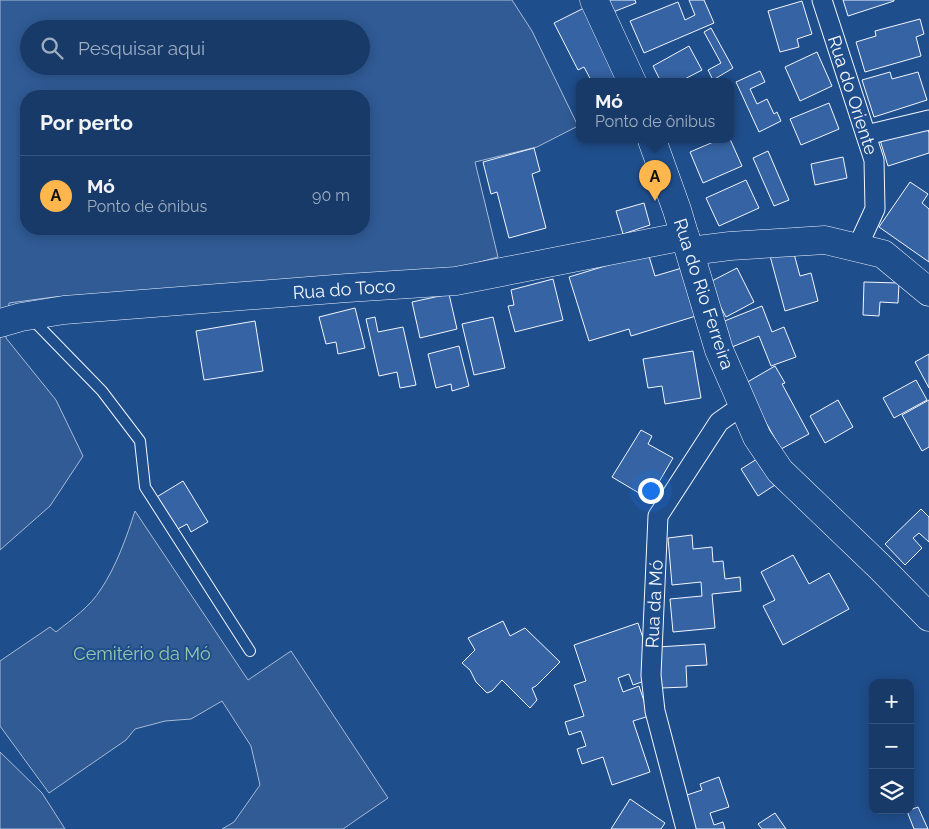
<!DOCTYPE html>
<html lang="pt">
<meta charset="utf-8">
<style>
:root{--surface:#173a69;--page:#244571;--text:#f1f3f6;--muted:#9eadc0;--line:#36547d;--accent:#ffb74d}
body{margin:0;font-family:Raleway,sans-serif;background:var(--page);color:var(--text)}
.controls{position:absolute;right:15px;bottom:15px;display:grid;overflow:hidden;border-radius:10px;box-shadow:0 2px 12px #0003}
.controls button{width:45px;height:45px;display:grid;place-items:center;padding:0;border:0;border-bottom:1px solid var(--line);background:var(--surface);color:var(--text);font:25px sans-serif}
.you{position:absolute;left:650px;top:490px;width:18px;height:18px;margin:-12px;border:4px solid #fff;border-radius:50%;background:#1a73e8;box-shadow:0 0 0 8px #1a73e833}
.badge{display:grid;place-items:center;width:32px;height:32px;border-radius:50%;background:var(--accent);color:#111;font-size:16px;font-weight:700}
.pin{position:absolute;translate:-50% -41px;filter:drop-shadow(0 1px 2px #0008)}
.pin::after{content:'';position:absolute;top:26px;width:18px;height:15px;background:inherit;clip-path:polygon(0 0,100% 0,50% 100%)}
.popup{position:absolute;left:576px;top:78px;width:158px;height:65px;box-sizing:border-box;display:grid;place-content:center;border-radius:10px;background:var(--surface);filter:drop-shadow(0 1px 4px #0005);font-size:16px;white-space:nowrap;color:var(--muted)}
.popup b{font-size:19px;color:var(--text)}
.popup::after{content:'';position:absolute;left:50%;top:100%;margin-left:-10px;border:10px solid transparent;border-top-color:var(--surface)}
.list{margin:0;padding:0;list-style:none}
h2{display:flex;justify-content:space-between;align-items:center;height:65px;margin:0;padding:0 20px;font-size:21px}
h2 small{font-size:16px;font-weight:400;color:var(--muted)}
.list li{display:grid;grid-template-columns:32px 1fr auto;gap:15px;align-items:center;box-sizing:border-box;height:80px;padding:0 20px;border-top:1px solid var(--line)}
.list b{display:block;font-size:19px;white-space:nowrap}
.list p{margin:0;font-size:16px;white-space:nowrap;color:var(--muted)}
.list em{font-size:16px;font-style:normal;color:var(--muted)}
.icon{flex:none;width:28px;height:28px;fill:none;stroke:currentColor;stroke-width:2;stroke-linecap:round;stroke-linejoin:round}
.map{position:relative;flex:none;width:929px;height:829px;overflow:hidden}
.search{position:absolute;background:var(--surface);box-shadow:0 2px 12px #0003;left:20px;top:20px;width:350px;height:55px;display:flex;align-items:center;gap:12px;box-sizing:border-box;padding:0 18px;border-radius:28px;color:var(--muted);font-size:19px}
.panel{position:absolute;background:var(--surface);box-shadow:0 2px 12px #0003;left:20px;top:90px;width:350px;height:145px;border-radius:20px}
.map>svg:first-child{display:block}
</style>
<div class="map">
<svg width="929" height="829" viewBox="0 0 929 829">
<rect width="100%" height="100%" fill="#1f4e8c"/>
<g fill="#305b95" stroke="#a8bbd7" fill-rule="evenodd">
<path d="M0,0H512L532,31L578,126L537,147L475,162L498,257L450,270L54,297L9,303L6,338L56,400L83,456L50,506L0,550ZM29,29H361V66H29ZM26,96H364V229H26Z"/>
<path d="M135,511L248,680L291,651L388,798L343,829H222L234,822L260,785L251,746L222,701L191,719L165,721L135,729L126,740L49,793L0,726V661L50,627L56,632C72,619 90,607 101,589C116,567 127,536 135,511Z"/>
<path d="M0,752L42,793L65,829H0Z"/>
</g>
<g fill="#3563a3" stroke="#f2f6ff">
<path d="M602,0H635L636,3L608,14Z"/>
<path d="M689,0H704L714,23L644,53L630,21L678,2L685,20L695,15Z"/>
<path d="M843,0H894V1L848,16Z"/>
<path d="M802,1L812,34L797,39L799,47L780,52L768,11Z"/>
<path d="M584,8L621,82H592L584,67L578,70L554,23Z"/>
<path d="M920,19L924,34L916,37L921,56L865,72L856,42L876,36L875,31Z"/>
<path d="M711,28L733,68L713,80L708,70L721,63L704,32Z"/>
<path d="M689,46L702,70L679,82H661L653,66Z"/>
<path d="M817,52L832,86L800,101L785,67Z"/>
<path d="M760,71L765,82L750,89L757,104L767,99L774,114L777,112L781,121L759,132L736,82Z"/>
<path d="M890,72L892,79L918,72L927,100L874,117L862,80Z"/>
<path d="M829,103L839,129L801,145L790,119Z"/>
<path d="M926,125L929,133V153L888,166L880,140Z"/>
<path d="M730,139L742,166L703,183L690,152L718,140Z"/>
<path d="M534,148L540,171L532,174L546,228L509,238L497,192L491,194L483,162Z"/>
<path d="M768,151L789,200L774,206L753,158Z"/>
<path d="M843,157L847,178L815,185L811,164Z"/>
<path d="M746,180L759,208L719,226L706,198Z"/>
<path d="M910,182L928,194L922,203L929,209V262L879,227Z"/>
<path d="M644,203L650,225L623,234L616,211Z"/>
<path d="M793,250L800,276L811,273L818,301L785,311L770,256Z"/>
<path d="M648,253L655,276L682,268L696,316L631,336L629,329L589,341L569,277Z"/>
<path d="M737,268L754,302L726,317L708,283Z"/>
<path d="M553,279L563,320L515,332L508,306L514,305L511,290Z"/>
<path d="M864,282L899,283L898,303L880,302L879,316L863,315Z"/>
<path d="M449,294L457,329L420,338L412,302Z"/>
<path d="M762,306L772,332L784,327L796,357L771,366L759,336L732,347L722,322Z"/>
<path d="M355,308L365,348L338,354L336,342L326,344L319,317Z"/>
<path d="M375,317L378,332L403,327L416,385L400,388L397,372L379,376L366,319Z"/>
<path d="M493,317L505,368L474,375L462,324Z"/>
<path d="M255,321L263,371L204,380L196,331Z"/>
<path d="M459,346L469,386L452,391L451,384L436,388L428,354Z"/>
<path d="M693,351L701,398L665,404L662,386L648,388L643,359Z"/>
<path d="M929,354V388L915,362Z"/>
<path d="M775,366L785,383L782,384L809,434L781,449L744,384Z"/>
<path d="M916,380L927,400L894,418L883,398Z"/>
<path d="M838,400L853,427L825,443L810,416Z"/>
<path d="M929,400V447L922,451L902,415Z"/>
<path d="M641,430L652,436L648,444L673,458L649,499L612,477Z"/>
<path d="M757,459L775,485L758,496L741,469Z"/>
<path d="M183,481L208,522L191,532L187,524L174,531L155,498Z"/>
<path d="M921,509L929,517V542L919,533L913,538L922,548L905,565L885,544Z"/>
<path d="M692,535L693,549L712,547L713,562L723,561L725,579L740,577L741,591L712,594L715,628L673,632L670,599L702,596L701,582L672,585L668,538Z"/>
<path d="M793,555L809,584L829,573L849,609L783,645L763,606L775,600L761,572Z"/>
<path d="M503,621L510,636L525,628L560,662L536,686L532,688L537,700L530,708L502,680L492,691L487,693L476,682L470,670L462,663L475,650L468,638Z"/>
<path d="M638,623L656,677L633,685L629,674L618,678L623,692L639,686L649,716L633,721L650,772L612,785L603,757L582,764L577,749L586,746L581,731L569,735L565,722L584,716L574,685L586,681L574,645Z"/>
<path d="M705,644L707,665L686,666L687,687L661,688L658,647Z"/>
<path d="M719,777L729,807L710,813L714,825L723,822L725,829H692L681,797L702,790L700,784Z"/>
<path d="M630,799L665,823L661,829H611Z"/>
<path d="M918,807L928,829H914L907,811Z"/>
<path d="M775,813L786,829H762L758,824Z"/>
</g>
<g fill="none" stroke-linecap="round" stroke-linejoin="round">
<g stroke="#f2f6ff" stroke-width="12">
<path id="lane" d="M31,318L102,391L140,441L145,487L250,651"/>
</g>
<g stroke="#f2f6ff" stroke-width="21">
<g id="street">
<path d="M822,0L874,160L875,209L857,248"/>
<path d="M866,135L929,120"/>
<path d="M686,829L655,711L651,675L658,516L719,422L743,405"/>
</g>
</g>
<g stroke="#f2f6ff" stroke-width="29">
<g id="secondary">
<path d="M594,0L632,82"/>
<path d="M652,140L677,210L719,350L757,437L780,471L881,568L929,617"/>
<path d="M690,251L730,246L825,240L883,254L929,292"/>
<path d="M0,323L21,317L64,310L347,288L456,281L685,236"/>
</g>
</g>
<use href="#lane" stroke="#1f4e8c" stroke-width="10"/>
<use href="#street" stroke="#1f4e8c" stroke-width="19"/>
<use href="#secondary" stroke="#1f4e8c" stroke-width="28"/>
</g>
<g text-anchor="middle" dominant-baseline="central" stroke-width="4" stroke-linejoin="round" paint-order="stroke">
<g font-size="18" fill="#f2f6ff" stroke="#1f4e8c">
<text transform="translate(853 95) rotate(72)">Rua do Oriente</text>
<text transform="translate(344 289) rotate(-4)">Rua do Toco</text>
<text transform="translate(704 294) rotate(72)">Rua do Rio Ferreira</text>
<text transform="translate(654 604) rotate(-87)">Rua da Mó</text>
</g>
<g font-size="18" fill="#97c8a6" stroke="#1f4e8c">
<text x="142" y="653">Cemitério da Mó</text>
</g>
</g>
</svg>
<div class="controls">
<button>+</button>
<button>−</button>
<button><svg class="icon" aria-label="layers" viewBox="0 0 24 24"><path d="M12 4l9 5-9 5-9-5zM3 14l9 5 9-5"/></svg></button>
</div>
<div class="you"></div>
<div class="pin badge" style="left:655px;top:201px">A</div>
<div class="popup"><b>Mó</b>Ponto de ônibus</div>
<div class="search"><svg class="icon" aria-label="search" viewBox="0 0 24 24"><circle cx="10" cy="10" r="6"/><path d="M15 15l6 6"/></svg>Pesquisar aqui</div>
<section class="panel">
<h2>Por perto<small></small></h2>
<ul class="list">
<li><span class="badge">A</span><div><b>Mó</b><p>Ponto de ônibus</p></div><em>90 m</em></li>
</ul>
</section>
</div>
